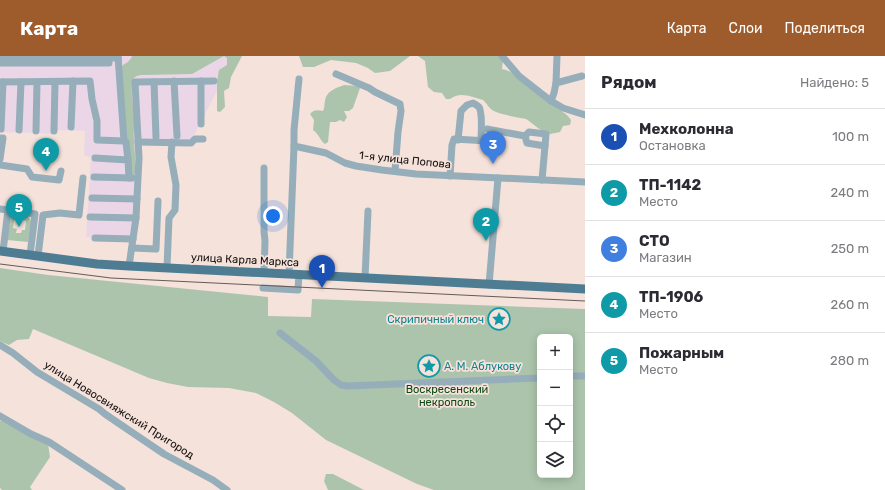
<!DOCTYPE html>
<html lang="ru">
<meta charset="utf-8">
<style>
:root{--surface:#fff;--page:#f2f2f3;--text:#2b2b33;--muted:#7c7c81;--line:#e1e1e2;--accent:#9e5b2c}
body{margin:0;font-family:Rubik,sans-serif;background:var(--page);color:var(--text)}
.controls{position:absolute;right:12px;bottom:12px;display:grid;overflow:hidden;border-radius:6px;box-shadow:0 2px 10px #0003}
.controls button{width:36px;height:36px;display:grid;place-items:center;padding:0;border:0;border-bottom:1px solid var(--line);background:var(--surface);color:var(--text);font:20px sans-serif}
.you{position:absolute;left:273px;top:160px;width:14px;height:14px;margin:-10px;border:3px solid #fff;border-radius:50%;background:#1a73e8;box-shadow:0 0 0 6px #1a73e833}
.badge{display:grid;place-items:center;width:26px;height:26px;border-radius:50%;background:var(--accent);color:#fff;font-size:13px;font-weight:700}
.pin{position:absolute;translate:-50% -33px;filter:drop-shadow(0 1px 2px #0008)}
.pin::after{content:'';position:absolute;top:21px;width:14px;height:12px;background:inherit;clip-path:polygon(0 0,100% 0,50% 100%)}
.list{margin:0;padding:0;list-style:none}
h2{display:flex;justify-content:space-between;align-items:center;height:52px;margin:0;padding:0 16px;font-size:17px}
h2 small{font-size:13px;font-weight:400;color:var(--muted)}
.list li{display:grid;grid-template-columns:26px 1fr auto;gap:12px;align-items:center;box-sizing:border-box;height:56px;padding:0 16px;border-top:1px solid var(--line)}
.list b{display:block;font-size:15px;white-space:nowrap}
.list p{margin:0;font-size:13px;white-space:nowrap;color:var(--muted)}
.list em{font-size:13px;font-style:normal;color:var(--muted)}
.icon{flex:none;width:22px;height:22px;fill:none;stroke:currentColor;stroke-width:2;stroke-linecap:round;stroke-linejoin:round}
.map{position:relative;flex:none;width:585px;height:434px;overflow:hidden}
header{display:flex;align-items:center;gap:24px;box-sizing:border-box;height:56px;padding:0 20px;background:var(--accent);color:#fff}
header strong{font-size:19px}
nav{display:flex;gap:22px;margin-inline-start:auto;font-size:14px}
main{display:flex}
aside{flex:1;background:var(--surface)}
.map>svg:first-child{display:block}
</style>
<header>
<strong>Карта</strong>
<nav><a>Карта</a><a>Слои</a><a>Поделиться</a></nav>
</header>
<main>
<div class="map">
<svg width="585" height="434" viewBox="0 0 585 434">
<rect width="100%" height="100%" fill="#f5e2db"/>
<path fill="#ead6e6" d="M0,0H235L191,85L139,87L133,182L86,181L91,101L84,99L85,75L57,74V78L0,76Z"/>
<g fill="#acc4ac" fill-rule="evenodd">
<path d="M131,0H242L231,21L229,32L224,35L225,51L220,56L217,55V26L219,14L227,9V2L224,0L192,18L143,19C139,19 134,20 133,24C130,32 133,50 134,59C135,67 133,75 134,84C134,95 138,114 133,124L130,121L120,14L123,9L128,6L132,1Z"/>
<path d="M299,0H410L390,15L375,17L368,12L356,7L331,4L314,11H303Z"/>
<path d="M418,0H502L503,4L502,13C521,17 534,36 549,47C557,53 566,56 571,64L570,69L563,70L560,76L550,78C541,76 534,68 526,63C517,61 502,59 494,55C489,53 487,47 483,44C472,41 460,35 450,43H446L442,37L434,36L428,31L425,5Z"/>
<path d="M344,29L358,30L360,32L353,52L349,55H344L347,61L344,66L340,64L336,66H330L328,86L325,88C318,82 320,79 313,74L314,64L310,58C314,53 318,54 323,55C325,51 324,49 325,45C326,35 336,32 344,29Z"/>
<path d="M12,158H18L17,164H14L13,172L17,173L16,177H21L22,174H25L26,165L23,164V159C28,160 30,161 31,166L28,186L7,184L11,159Z"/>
<path d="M0,212L48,219L268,241V260L311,261L312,243L585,253V434H434L417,428L326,384L292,357L274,346L256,337L229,332L188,331L167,327L149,322L33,273L29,283L17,284L9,289L0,285ZM540,281H570V419H540Z"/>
<path d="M0,365H2L48,388L50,401L30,431L32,434H2L0,432Z"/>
<path d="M326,418H333L364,434H328L324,425Z"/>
</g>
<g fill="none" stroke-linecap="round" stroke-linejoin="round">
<g stroke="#95aeba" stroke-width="7">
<path d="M502,0L519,20L551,45L563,52L585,59"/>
<path d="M0,2H118"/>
<path d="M0,7H109"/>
<path d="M336,18L369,32L375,36L400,48L401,55L398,76L395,115"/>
<path d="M299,23L294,74V90L326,97L345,107L356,110L382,114L416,118L585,126"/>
<path d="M174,25L177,80"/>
<path d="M201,25V68"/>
<path d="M0,26L90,25L92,43L97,65V84L124,85L118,0"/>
<path d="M154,26L156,81"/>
<path d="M556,27L557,0"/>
<path d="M551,45L554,37L556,27L582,20"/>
<path d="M71,71L73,25"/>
<path d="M1,73L3,26"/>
<path d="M487,73L525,80L527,87L545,90L542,124"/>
<path d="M19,74L21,26"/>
<path d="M36,75L37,26"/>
<path d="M54,75L55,26"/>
<path d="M525,80L529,76L546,78L545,90"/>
<path d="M0,82H3L0,103"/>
<path d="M458,84L461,55L467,49L473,47C476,49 477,49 479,51C483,58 481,77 481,85"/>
<path d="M124,85L126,86L128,104"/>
<path d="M138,86L191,87L195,83H203"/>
<path d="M95,102L128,104L129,122"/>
<path d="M0,109L27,113L32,121L59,124L61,115"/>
<path d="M450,120L452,89L454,83L488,85"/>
<path d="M94,121L132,122"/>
<path d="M92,142L137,143"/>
<path d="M0,153L35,158L30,199"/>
<path d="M90,161L136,162"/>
<path d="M95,182L133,183"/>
<path d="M132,192L156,193L158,145"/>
<path d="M3,195L8,154"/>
<path d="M38,200L43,159L60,157L79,159L83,122"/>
<path d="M129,210L136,162L139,102L135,26L214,25"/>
<path d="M167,212L169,162L175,154L176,129L171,101L172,86"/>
<path d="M264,217L265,185L264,175V112"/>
<path d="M289,218L294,90"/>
<path d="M365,222L368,155"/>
<path d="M489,229L498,122"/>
<path d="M263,232L298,234L299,218"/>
<path d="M280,277L316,305L334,324L341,329L348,330L540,322"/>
<path d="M0,289L13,297L37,316L99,353L105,358L164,398L213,424L227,434"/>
<path d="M570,320H585"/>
<path d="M0,360L31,378L49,386L122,434"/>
</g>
<path stroke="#4e7d93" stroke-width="9" d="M0,195L97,208L129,210L585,233"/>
<path stroke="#655b57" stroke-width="1" d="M0,208L111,222L585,245"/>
</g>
<defs>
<g id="sight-ring" transform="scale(1.15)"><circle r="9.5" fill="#f5e2db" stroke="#0f9aa8" stroke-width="1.5"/><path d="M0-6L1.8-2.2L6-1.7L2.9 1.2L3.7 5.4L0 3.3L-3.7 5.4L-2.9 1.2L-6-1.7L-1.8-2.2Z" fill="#0f9aa8"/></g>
</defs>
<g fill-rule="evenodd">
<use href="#sight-ring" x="499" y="263"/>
<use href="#sight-ring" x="429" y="310"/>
</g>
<g text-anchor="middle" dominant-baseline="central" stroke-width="3.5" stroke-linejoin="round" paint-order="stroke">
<g font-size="11" fill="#15100d" stroke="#f5e2db">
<text transform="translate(405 104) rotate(6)">1-я улица Попова</text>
<text transform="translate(245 204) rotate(3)">улица Карла Маркса</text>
<text transform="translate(119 354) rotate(32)">улица Новосвияжский Пригород</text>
</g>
<g font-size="11" fill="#0d838f" stroke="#f5e2db" text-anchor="end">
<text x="484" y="263">Скрипичный ключ</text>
<text x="444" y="310" text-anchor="start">А. М. Аблукову</text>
</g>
<g font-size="11" fill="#0b4712" stroke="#f5e2db">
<text x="447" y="333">Воскресенский<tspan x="447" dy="13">некрополь</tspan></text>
</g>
</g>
</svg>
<div class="controls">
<button>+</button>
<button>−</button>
<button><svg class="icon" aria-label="locate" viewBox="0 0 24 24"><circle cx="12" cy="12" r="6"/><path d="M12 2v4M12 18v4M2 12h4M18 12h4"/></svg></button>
<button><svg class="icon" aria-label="layers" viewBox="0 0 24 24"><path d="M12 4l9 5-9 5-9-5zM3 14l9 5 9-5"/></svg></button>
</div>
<div class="you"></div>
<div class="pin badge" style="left:322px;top:232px;background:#1a4fb4">1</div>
<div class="pin badge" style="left:486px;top:185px;background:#0f9aa8">2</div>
<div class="pin badge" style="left:493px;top:108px;background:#3f7fe0">3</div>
<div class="pin badge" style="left:46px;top:115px;background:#0f9aa8">4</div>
<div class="pin badge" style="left:19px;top:171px;background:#0f9aa8">5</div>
</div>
<aside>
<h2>Рядом<small>Найдено: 5</small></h2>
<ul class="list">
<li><span class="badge" style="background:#1a4fb4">1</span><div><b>Мехколонна</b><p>Остановка</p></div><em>100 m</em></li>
<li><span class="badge" style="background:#0f9aa8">2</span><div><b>ТП-1142</b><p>Место</p></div><em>240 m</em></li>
<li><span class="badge" style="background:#3f7fe0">3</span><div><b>СТО</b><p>Магазин</p></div><em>250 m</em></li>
<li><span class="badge" style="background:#0f9aa8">4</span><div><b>ТП-1906</b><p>Место</p></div><em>260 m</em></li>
<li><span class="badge" style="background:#0f9aa8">5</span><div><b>Пожарным</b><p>Место</p></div><em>280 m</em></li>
</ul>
</aside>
</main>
